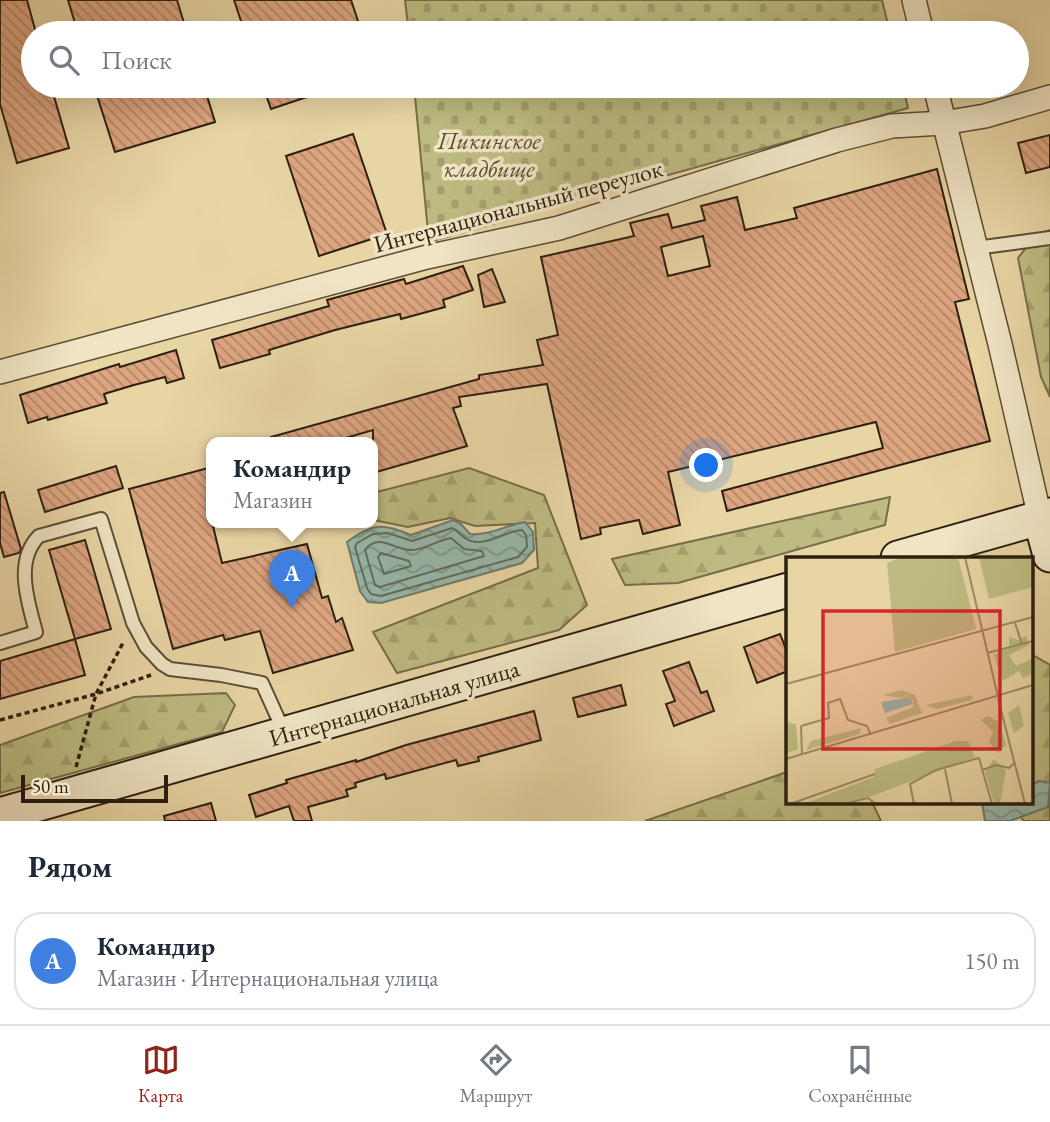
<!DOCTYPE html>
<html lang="ru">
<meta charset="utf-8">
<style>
:root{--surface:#fff;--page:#f2f2f3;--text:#1f2937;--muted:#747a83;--line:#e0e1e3;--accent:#8f2418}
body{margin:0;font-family:"EB Garamond",serif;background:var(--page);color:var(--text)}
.scale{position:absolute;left:21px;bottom:18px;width:147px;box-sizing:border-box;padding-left:7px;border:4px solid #2d2011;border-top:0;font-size:19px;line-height:24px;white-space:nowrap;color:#2d2011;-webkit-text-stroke:5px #f0e4c4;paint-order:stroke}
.you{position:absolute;left:707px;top:466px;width:24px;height:24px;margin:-18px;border:5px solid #fff;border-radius:50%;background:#1a73e8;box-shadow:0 0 0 10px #1a73e833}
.badge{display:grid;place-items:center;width:46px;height:46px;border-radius:50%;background:var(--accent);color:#fff;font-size:23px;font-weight:700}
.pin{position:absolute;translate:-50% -58px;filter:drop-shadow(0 2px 4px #0008)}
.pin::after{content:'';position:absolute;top:37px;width:24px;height:21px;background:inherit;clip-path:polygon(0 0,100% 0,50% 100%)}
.popup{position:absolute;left:206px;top:437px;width:172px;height:91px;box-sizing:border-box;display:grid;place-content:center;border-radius:14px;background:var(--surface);filter:drop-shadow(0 2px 5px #0005);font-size:23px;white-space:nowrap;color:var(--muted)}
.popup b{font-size:26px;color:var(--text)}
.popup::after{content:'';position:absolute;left:50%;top:100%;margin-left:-14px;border:14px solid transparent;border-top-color:var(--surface)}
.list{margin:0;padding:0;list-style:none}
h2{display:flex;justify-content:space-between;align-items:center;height:91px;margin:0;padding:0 28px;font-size:30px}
h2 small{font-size:23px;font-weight:400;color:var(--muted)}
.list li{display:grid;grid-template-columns:46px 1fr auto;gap:21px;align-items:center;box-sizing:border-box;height:98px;margin:0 14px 14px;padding:0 14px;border:2px solid var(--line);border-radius:28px}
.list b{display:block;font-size:26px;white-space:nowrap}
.list p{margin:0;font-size:23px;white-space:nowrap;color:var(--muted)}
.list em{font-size:23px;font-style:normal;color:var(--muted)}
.icon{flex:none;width:38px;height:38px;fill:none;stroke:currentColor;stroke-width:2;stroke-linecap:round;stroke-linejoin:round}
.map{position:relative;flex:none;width:1050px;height:821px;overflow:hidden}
.search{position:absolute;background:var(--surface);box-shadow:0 7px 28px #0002;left:21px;right:21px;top:21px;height:77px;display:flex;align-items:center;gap:18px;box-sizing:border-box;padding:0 24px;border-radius:38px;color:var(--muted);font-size:26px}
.sheet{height:203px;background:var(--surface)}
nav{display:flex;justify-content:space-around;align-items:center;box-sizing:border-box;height:98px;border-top:2px solid var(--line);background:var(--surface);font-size:19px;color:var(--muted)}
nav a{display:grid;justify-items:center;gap:4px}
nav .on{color:var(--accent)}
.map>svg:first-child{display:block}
</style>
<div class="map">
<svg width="1050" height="821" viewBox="0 0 1050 821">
<defs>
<pattern id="forest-firs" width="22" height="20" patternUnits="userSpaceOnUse" patternTransform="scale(1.75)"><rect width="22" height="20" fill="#bdbb81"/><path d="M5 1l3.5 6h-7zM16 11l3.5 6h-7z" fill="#a3a06e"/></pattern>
<pattern id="cemetery-stones" width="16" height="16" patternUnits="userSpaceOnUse" patternTransform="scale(1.75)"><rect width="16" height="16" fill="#bdbb81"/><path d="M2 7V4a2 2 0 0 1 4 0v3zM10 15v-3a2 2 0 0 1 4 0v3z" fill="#a3a06e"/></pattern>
<pattern id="water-waves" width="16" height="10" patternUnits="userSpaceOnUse" patternTransform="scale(1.75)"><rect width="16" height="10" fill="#97b8ab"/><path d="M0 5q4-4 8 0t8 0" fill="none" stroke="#7c958a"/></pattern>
<pattern id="building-back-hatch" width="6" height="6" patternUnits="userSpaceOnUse" patternTransform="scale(1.75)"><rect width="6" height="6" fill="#dda580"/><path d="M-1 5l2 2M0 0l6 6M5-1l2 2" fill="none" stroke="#b48667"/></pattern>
</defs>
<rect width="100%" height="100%" fill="#e8d5a4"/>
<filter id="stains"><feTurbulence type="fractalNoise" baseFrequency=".00286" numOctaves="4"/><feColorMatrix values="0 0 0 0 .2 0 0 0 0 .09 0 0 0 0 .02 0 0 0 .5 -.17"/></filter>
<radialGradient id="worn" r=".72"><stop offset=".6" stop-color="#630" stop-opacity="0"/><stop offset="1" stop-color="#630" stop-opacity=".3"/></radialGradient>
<g fill="url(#forest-firs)" stroke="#756e49" stroke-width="2">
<path d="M1050,230V397L1041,377L1018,258L1036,235Z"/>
<path d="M469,468L544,495L587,605L559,630L397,673L373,632L538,568L535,523L475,526L450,518L408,527L373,520V493Z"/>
<path d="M890,497L885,525L678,583L625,585L612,559Z"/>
<path d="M1031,654L1050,665V821H1024L1009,802H1031Z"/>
<path d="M226,693L235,705L222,732L0,793V745L134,697Z"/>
<path d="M787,772L788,802H872L881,821H645Z"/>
</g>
<g fill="url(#cemetery-stones)" stroke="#756e49" stroke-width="2">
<path d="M405,0H882L890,33H409Z"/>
<path d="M414,86H903L908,108L429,242Z"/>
</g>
<g fill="url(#water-waves)" stroke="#6d7b6d" stroke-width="2">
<path d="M453,520L461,524L470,534C489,536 506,525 525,522L533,532L534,550L522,563L381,603L368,602L360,591L347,542C372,523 383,523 411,535Z"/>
<path d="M1039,781L1050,783L1048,807L1010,821H985L982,802H1031V785Z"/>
</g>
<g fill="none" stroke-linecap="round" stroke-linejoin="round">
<g stroke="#626c5e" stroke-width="2">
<path d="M452,528C459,531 463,539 471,541C488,546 505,531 522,530L526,535L527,547L518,557L381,596L371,594L367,588L355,547L357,543L373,534L388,533L412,541Z"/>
<path d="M451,538L464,549L482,551L484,556L380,587L375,585L365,550C379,531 396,552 413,550C426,549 438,540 451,538Z"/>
<path d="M381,553L409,561L411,566L384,574L378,557Z"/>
</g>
</g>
<g fill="url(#building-back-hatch)" stroke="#2d2011" stroke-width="2" fill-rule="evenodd">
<path d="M0,0H27L36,33H33V86H51L69,148L17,163L0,104Z"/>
<path d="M68,0H177L187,33H78Z"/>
<path d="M234,0H351L362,33H245Z"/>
<path d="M94,86H204L215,122L115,152Z"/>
<path d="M263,86H331V89L271,109Z"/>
<path d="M353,134L387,234L319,256L286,156Z"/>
<path d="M1050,135V167L1026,173L1018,143Z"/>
<path d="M937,169L969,299L955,302L990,441L727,511L722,491L883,448L876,422L668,472L680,525L643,534L639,520L600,528L601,534L581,539L547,384L459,397L461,406L453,408L467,446L373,473V430L332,442H271V437L479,379V375L543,365L537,340L558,335L541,257L634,236L630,223L668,214L672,228L705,220L701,206L737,197L745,230L797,218L794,208ZM703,236L710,266L668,276L661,247Z"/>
<path d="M463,266L473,290L443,300L445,307L401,319L400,314L335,330L269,350L270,354L220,368L212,340L329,306L327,300L404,279L406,284Z"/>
<path d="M492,269L505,302L484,307L478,275Z"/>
<path d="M176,350L184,378L167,383L165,377L134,385L104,394L107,403L48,420L47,417L28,423L20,395L119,364L120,367Z"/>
<path d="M116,466L123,488L45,512L38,490Z"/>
<path d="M212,467V522L222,563L307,544L322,598L328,596L336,622L342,618L353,650L273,673L260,631L225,640L223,635L173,649L129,489Z"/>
<path d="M4,492L21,549L19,553L4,557L0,543V493Z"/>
<path d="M85,540L111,629L75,639L49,550Z"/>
<path d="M780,634L788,654V671L757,683L744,647Z"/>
<path d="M75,639L85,675L0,699V661Z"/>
<path d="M689,662L701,693L707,691L714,711L674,726L666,704L675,701L663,671Z"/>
<path d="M621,685L626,705L578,717L573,698Z"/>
<path d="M534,711L541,740L478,757L479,761L458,766L456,760L386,779L385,774L355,783L356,787L346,790L348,796L308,807L312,821H294L289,806L256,817L249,795L287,783L286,780L356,760V762L406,745Z"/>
<path d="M211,803L216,821H165L164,816Z"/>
</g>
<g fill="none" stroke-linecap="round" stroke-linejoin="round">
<g stroke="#5c4d36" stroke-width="16">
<g id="service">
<path d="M976,248L1050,238"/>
<path d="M0,643L36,632C28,602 14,561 39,536L101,519L133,623L146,647L162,664L170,669L221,675L262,683L285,734"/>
</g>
</g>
<g stroke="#5c4d36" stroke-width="26">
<g id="minor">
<path d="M914,0L922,33"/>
<path d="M935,86L1000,344L1040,518"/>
<path d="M0,372L427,257L559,228L837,140L892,126L943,123L985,116L1050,97"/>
</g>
</g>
<g stroke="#2d2011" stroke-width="37">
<g id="secondary">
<path d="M1040,518L1050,555"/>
<path d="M898,558L1050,515"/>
<path d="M0,815L788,590"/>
</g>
</g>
<g stroke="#2d2011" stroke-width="3.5" stroke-dasharray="5 3.5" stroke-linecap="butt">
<path d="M0,720L96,694L151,675"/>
<path d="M76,767L96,694L124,641"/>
</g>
<use href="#service" stroke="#f0e4c4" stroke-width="12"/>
<use href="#minor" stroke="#f0e4c4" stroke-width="23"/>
<use href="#secondary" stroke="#f0e4c4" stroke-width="33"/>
</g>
<g text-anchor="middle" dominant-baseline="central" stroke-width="7" stroke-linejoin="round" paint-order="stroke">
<g font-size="24" font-style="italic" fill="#584e33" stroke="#f0e4c4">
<text x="489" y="140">Пикинское<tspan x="489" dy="28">кладбище</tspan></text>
</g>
<g font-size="24" fill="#2d2011" stroke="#f0e4c4">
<text transform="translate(518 206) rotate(-15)">Интернациональный переулок</text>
<text transform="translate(394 703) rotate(-16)">Интернациональная улица</text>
</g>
</g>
<g transform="translate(786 557)">
<rect width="247" height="247" fill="#e8d5a4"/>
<path d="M240,79L243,88L223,98L230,109L247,101V116L237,121L233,114L217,124L208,98L223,90V80L232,83ZM116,133L129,138L136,156L104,167L100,161L127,150V143L96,138ZM187,138L186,143L151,152L140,148ZM233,148L238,169L228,176L222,156ZM202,159L214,166L220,188L212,196L203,185L207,175L195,163ZM0,165L10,167L12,192L0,196ZM75,171L74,177L20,193L25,184ZM170,184H182L189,200L86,239L52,247H17L88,220L89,212ZM208,202L220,213L214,247L208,246L199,215Z" fill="#bdbb81"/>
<path d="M116,0H172L190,72L109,95L101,6Z" fill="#bdbb81"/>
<path d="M193,0H247V30L203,42Z" fill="#bdbb81"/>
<path d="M113,142H125L127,147L99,156L95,145Z" fill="#97b8ab"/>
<path fill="none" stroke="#9d8d69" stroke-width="2" d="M179,0L212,140M229,66L236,87M201,96L247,84M0,127L247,60M212,141L239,247M15,169L43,161L42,146L54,142L62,163L81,169L85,178M15,169L16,197M0,202L247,128M159,212L166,247M196,213L210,208L223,211L229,205M4,247L89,217M57,247L82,241L90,247M128,247L124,227L150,213L193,201L206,247"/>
<path fill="#d62828" fill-opacity="0.15" stroke="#d62828" stroke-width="3.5" d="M37,54H214V192H37Z"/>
<rect width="247" height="247" fill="none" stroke="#2d2011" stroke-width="3.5"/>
</g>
<rect width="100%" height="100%" filter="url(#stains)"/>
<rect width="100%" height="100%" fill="url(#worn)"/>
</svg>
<div class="scale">50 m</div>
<div class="you"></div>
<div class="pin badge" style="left:292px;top:608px;background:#3f7fe0">A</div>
<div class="popup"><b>Командир</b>Магазин</div>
<div class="search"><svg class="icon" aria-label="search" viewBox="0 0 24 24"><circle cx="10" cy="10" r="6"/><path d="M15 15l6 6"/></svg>Поиск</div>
</div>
<section class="sheet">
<h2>Рядом<small></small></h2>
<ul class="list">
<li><span class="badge" style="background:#3f7fe0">A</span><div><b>Командир</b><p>Магазин · Интернациональная улица</p></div><em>150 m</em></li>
</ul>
</section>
<nav>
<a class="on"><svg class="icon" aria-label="map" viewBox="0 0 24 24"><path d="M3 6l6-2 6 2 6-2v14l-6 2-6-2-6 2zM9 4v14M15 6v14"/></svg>Карта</a>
<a><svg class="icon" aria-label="directions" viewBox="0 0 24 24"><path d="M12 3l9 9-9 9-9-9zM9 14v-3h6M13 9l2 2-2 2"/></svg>Маршрут</a>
<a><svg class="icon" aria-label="saved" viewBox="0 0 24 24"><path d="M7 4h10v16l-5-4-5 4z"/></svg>Сохранённые</a>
</nav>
